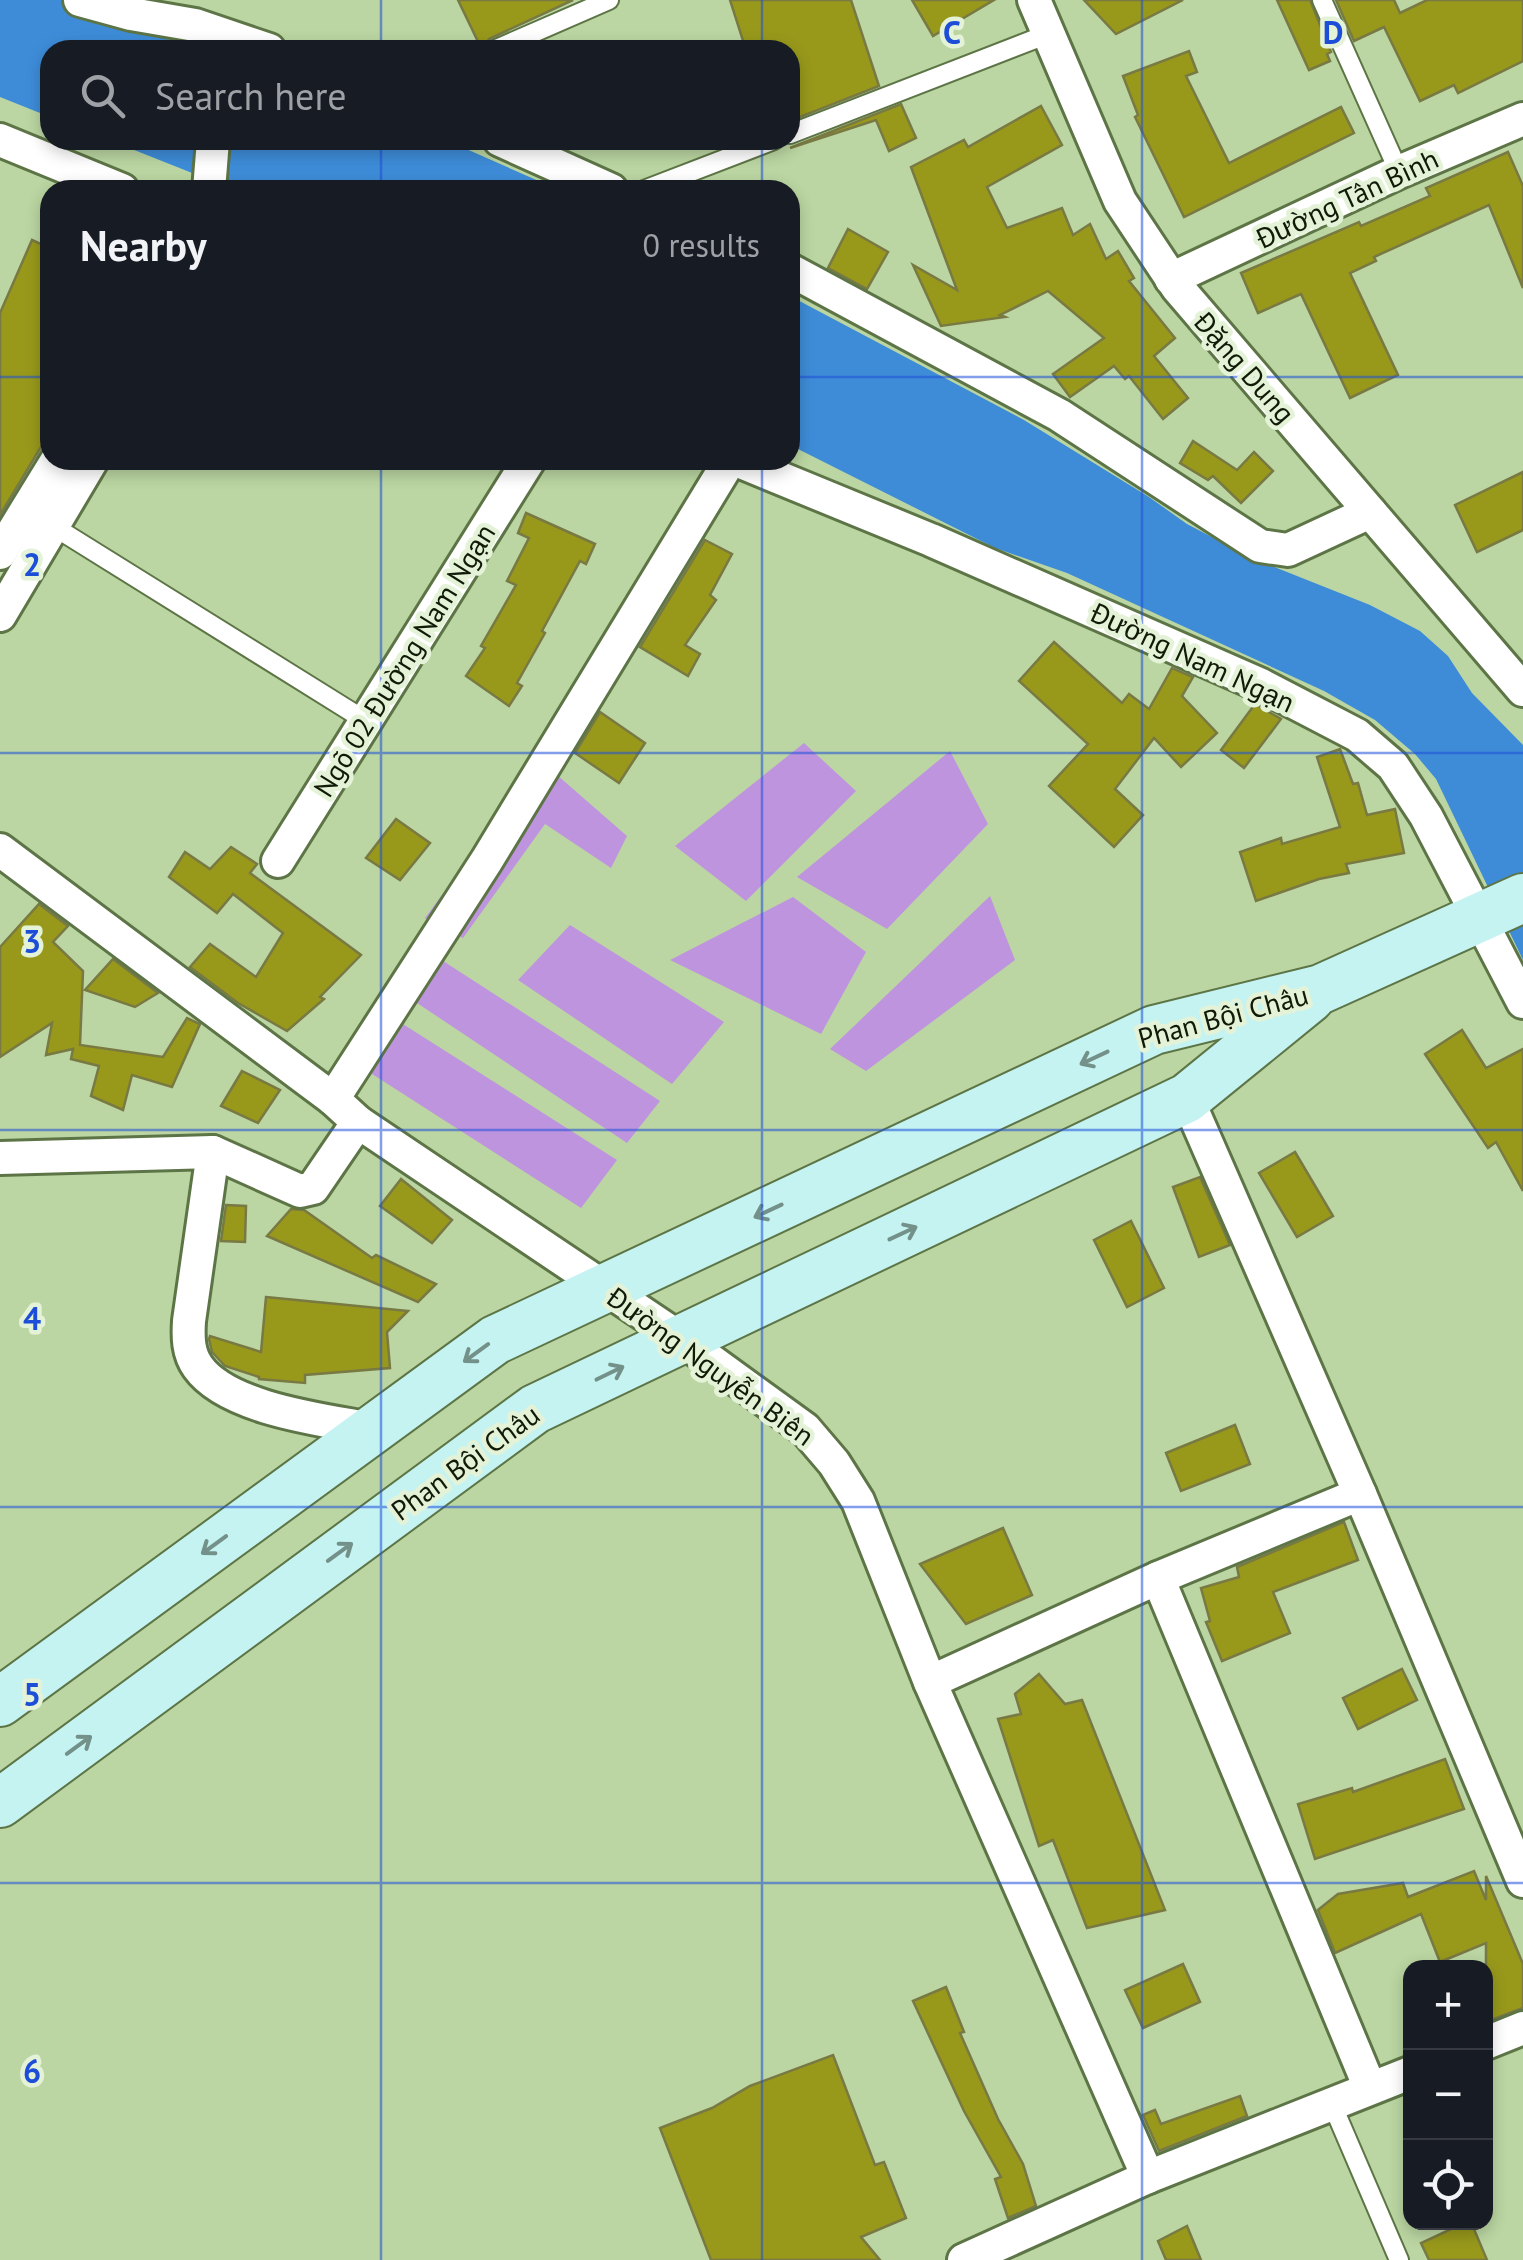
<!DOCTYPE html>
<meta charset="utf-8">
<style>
:root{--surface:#171b24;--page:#20242c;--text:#f1f3f6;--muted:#9ea1a6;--line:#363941}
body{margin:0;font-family:"PT Sans",sans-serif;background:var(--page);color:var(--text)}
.controls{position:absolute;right:30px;bottom:30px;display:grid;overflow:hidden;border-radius:20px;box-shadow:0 5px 15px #0003}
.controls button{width:90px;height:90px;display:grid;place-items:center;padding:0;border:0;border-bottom:2px solid var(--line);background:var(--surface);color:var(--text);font:50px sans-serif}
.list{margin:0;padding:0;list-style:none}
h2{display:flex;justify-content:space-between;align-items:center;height:130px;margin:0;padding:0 40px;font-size:42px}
h2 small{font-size:32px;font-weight:400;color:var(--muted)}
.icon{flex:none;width:55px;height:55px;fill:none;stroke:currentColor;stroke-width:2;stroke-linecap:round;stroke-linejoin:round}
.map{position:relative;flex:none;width:1523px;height:2260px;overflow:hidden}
.search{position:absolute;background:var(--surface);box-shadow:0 5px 15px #0003;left:40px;top:40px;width:760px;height:110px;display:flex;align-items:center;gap:25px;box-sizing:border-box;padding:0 35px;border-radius:30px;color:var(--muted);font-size:38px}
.panel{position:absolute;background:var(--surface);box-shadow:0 5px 15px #0003;left:40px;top:180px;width:760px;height:290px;border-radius:30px}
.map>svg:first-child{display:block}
</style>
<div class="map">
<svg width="1523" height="2260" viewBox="0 0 1523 2260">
<rect width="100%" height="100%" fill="#bbd6a2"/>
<g fill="#bf94de">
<path d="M804,743L856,791L746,901L675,846Z"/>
<path d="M950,751L988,824L887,929L797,877Z"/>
<path d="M541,761L627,836L611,868L545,824L463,938L425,918Z"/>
<path d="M990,896L1015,960L866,1071L830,1049Z"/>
<path d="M793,897L866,952L821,1034L670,960Z"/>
<path d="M570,925L724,1022L672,1084L518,980Z"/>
<path d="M423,948L660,1101L627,1143L390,985Z"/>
<path d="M376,1007L617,1160L581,1208L344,1056Z"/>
</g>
<g fill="#3e8cd8">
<path d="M0,0H62L197,50H50V117L0,97Z"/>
<path d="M109,140H446L559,190H235Z"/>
<path d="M790,296L1024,420L1149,497L1187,524L1254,559L1370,605L1420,631L1448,656L1472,693L1523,745V960L1436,779L1415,754L1375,720L1324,691L1067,573L995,548L790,445Z"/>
</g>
<g fill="#98991b" stroke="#787943" stroke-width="2.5">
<path d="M458,0H573L489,39L482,50Z"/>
<path d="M730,0H851L879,86L790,121V50H746Z"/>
<path d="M912,0H994L933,36Z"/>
<path d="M1084,0H1183L1116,34Z"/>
<path d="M1277,0H1310L1331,52L1327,54L1330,61L1309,70Z"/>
<path d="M1336,0H1394L1400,13L1427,0H1523V61L1458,93L1454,85L1420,101L1384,27L1354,41Z"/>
<path d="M1189,51L1197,72L1186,76L1229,163L1341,107L1354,133L1184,217L1135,117L1138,115L1123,76Z"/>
<path d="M901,104L916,138L889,151L876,120L790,148Z"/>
<path d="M1041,106L1062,145L987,187L1007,228L1062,208L1073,235L1090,224L1106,259L1118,251L1134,278L1129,281L1175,338L1154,356L1188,398L1163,419L1129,376L1125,379L1114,366L1070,397L1053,374L1104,338L1048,291L1000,315L1005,317L941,326L913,265L957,290L911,167L964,140L968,147Z"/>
<path d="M1508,152L1523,186V288L1489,205L1374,257L1376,261L1350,273L1398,375L1350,398L1301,294L1258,313L1241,273L1359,222L1361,226L1430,196L1426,188Z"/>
<path d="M848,229L888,252L867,289L828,268Z"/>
<path d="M32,240L50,248V432L0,515V313Z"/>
<path d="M1193,441L1237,470L1254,452L1273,471L1241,503L1213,476L1208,480L1180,463Z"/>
<path d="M1523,472V530L1477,552L1455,505Z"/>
<path d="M526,513L595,544L586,564L580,561L542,631L545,633L517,683L522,686L509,706L466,676L485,648L481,646L516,585L507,581L529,538L518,533Z"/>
<path d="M705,540L732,554L710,595L716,600L685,645L700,654L688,676L640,647Z"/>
<path d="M1054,642L1122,703L1129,694L1149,709L1172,668L1193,677L1182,696L1217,733L1181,767L1154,738L1115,789L1143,815L1114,847L1049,786L1088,744L1019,681Z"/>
<path d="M1255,704L1281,719L1244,768L1221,750Z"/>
<path d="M600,712L645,743L619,783L575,753Z"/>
<path d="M1340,749L1353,784L1358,783L1367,815L1395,809L1404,853L1346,864L1349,873L1319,879L1256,901L1240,852L1281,838L1282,844L1340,827L1317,757Z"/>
<path d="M396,819L430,843L400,880L366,858Z"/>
<path d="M231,847L257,864L250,873L361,955L320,997L324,999L287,1031L238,1003L190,967L210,944L256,977L283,933L233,894L217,913L169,877L185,852L210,869Z"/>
<path d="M39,904L68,926L53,942L83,971L80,1045L163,1057L187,1018L200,1024L172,1087L132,1075L123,1110L91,1096L99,1066L71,1059L73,1049L46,1055L52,1023L0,1057V947Z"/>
<path d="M113,959L158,993L135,1007L85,990Z"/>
<path d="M1462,1030L1486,1068L1523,1049V1191L1496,1142L1488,1148L1425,1054Z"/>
<path d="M242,1071L280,1090L258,1123L221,1106Z"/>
<path d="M1295,1152L1333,1216L1297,1237L1259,1173Z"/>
<path d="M1200,1177L1230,1245L1199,1257L1173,1187Z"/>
<path d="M401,1179L452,1220L432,1243L380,1206Z"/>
<path d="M226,1205L246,1206L245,1242L221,1241Z"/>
<path d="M291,1209L304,1210L372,1258L376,1255L436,1284L418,1302L267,1236Z"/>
<path d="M1131,1221L1164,1288L1127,1307L1094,1240Z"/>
<path d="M266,1297L408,1311L387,1332L390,1368L305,1375V1383L259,1379V1377L225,1366L212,1352L209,1339L210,1336L261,1352Z"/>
<path d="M1235,1425L1250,1464L1181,1491L1166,1453Z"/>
<path d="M1344,1522L1358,1560L1273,1592L1290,1633L1222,1661L1206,1622L1210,1621L1201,1588L1239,1577L1237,1567Z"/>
<path d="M1003,1528L1032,1595L966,1624L920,1564Z"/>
<path d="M1402,1669L1417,1700L1358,1729L1343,1698Z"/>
<path d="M1039,1674L1065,1704L1082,1700L1165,1910L1087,1928L1053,1840L1039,1846L998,1719L1021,1714L1015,1694Z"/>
<path d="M1445,1759L1464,1809L1315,1859L1298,1804L1352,1788L1353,1792Z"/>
<path d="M1474,1871L1486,1900V1876L1523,1964V2008L1486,2022V1943L1440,1962L1421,1914L1335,1953L1318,1910L1338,1894L1403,1883L1408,1897Z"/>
<path d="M1183,1964L1200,2002L1143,2028L1125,1990Z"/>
<path d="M946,1987L964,2032L960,2033L998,2119L1023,2164L1036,2206L1008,2218L995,2179L1001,2177L964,2111L913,2001Z"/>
<path d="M833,2055L875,2165L884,2162L906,2218L861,2237L880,2260H711L660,2128L712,2108L750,2086Z"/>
<path d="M1240,2096L1247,2116L1159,2151L1143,2115L1155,2110L1161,2124Z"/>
<path d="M1466,2222H1471L1487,2260H1429L1421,2243Z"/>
<path d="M1187,2226L1201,2260H1166L1158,2241Z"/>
</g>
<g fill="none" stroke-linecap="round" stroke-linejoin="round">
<g stroke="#5d7546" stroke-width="22">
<g id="lane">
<path d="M1322,0L1399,172"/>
<path d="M494,50L609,0"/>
<path d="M790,134L1048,34"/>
<path d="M644,190L774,140"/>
<path d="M53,526L366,721"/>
<path d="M1332,2104L1399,2260"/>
</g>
</g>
<g stroke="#5d7546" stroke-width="38">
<g id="street">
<path d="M80,0L131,14L195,25L269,50"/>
<path d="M1034,0L1120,201L1177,287L1523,690"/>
<path d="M0,140L122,190"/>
<path d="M500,140L611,190"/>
<path d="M209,190L213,140"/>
<path d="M790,270L1059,415L1260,546L1288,550L1370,512"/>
<path d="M1171,279L1399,172L1523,119"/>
<path d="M736,460L931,540L1261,685L1357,735L1393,766L1426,816L1523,1002"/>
<path d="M0,553L57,460"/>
<path d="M0,615L92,460"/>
<path d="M0,850L333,1099L358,1122L681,1339L805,1429L834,1463L858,1501L930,1682L1148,2177"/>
<path d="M278,861L529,460"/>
<path d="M1187,1098L1360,1494L1523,1881"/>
<path d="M333,1099L487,860L730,460"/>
<path d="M213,1152L189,1321C188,1337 188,1353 198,1367C228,1409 324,1420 372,1429"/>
<path d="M0,1158L213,1152L300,1191L313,1188L358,1122"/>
<path d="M1158,1578L1370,2088"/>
<path d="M930,1682L1158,1578L1360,1494"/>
<path d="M1486,2043L1523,2028"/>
<path d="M964,2260L1148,2177L1410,2073"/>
</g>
</g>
<g stroke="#5d7546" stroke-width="52">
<g id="secondary">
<path d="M0,1702L495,1340L1154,1030L1321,989L1523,898"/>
<path d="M0,1803L535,1409L1187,1098L1310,998"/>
</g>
</g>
<use href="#lane" stroke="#fff" stroke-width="18"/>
<use href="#street" stroke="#fff" stroke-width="32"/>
<use href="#secondary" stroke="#c4f3f1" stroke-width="48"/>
</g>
<defs><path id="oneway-shaft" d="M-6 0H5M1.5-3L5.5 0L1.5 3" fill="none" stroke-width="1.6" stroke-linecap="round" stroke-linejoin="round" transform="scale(2.5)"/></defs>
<g stroke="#739188">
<use href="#oneway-shaft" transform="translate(1094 1058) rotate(155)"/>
<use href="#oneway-shaft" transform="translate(768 1211) rotate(155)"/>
<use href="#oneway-shaft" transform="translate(903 1233) rotate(-25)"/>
<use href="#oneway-shaft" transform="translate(476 1353) rotate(144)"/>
<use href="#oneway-shaft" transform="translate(610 1373) rotate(-26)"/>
<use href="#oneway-shaft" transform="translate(214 1545) rotate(144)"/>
<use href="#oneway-shaft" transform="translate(340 1552) rotate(-36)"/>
<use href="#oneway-shaft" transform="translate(79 1745) rotate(-36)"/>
</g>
<path fill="none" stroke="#1d4ed8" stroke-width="2.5" stroke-opacity="0.55" d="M381,0V50M762,0V50M1142,0V2260M381,140V190M762,140V190M0,377H50M790,377H1523M381,460V2260M762,460V2260M0,753H1523M0,1130H1523M0,1507H1523M0,1883H1523"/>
<g text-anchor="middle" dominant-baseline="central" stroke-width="9" stroke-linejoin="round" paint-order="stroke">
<g font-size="28" fill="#101a07" stroke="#e4f2d8">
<text transform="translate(1347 198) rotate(-25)">Đường Tân Bình</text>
<text transform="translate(1245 367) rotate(49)">Đặng Dung</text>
<text transform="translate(1193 657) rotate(25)">Đường Nam Ngạn</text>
<text transform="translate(404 660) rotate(-58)">Ngõ 02 Đường Nam Ngạn</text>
<text transform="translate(1223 1016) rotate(-15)">Phan Bội Châu</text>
<text transform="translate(711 1366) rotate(36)">Đường Nguyễn Biên</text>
<text transform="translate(465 1462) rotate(-36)">Phan Bội Châu</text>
</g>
</g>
<g font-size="32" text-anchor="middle" font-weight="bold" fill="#1d4ed8" stroke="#e4f2d8" stroke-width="9" stroke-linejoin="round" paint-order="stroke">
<text x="952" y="44">C</text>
<text x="1333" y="44">D</text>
<text x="32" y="576">2</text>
<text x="32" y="953">3</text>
<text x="32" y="1330">4</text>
<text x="32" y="1706">5</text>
<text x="32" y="2083">6</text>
</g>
</svg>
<div class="controls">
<button>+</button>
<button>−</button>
<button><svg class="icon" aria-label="locate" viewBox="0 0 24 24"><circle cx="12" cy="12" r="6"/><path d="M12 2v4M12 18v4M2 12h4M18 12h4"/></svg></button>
</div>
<div class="search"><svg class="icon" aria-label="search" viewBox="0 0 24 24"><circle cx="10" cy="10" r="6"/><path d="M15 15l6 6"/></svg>Search here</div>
<section class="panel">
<h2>Nearby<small>0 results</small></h2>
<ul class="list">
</ul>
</section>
</div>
